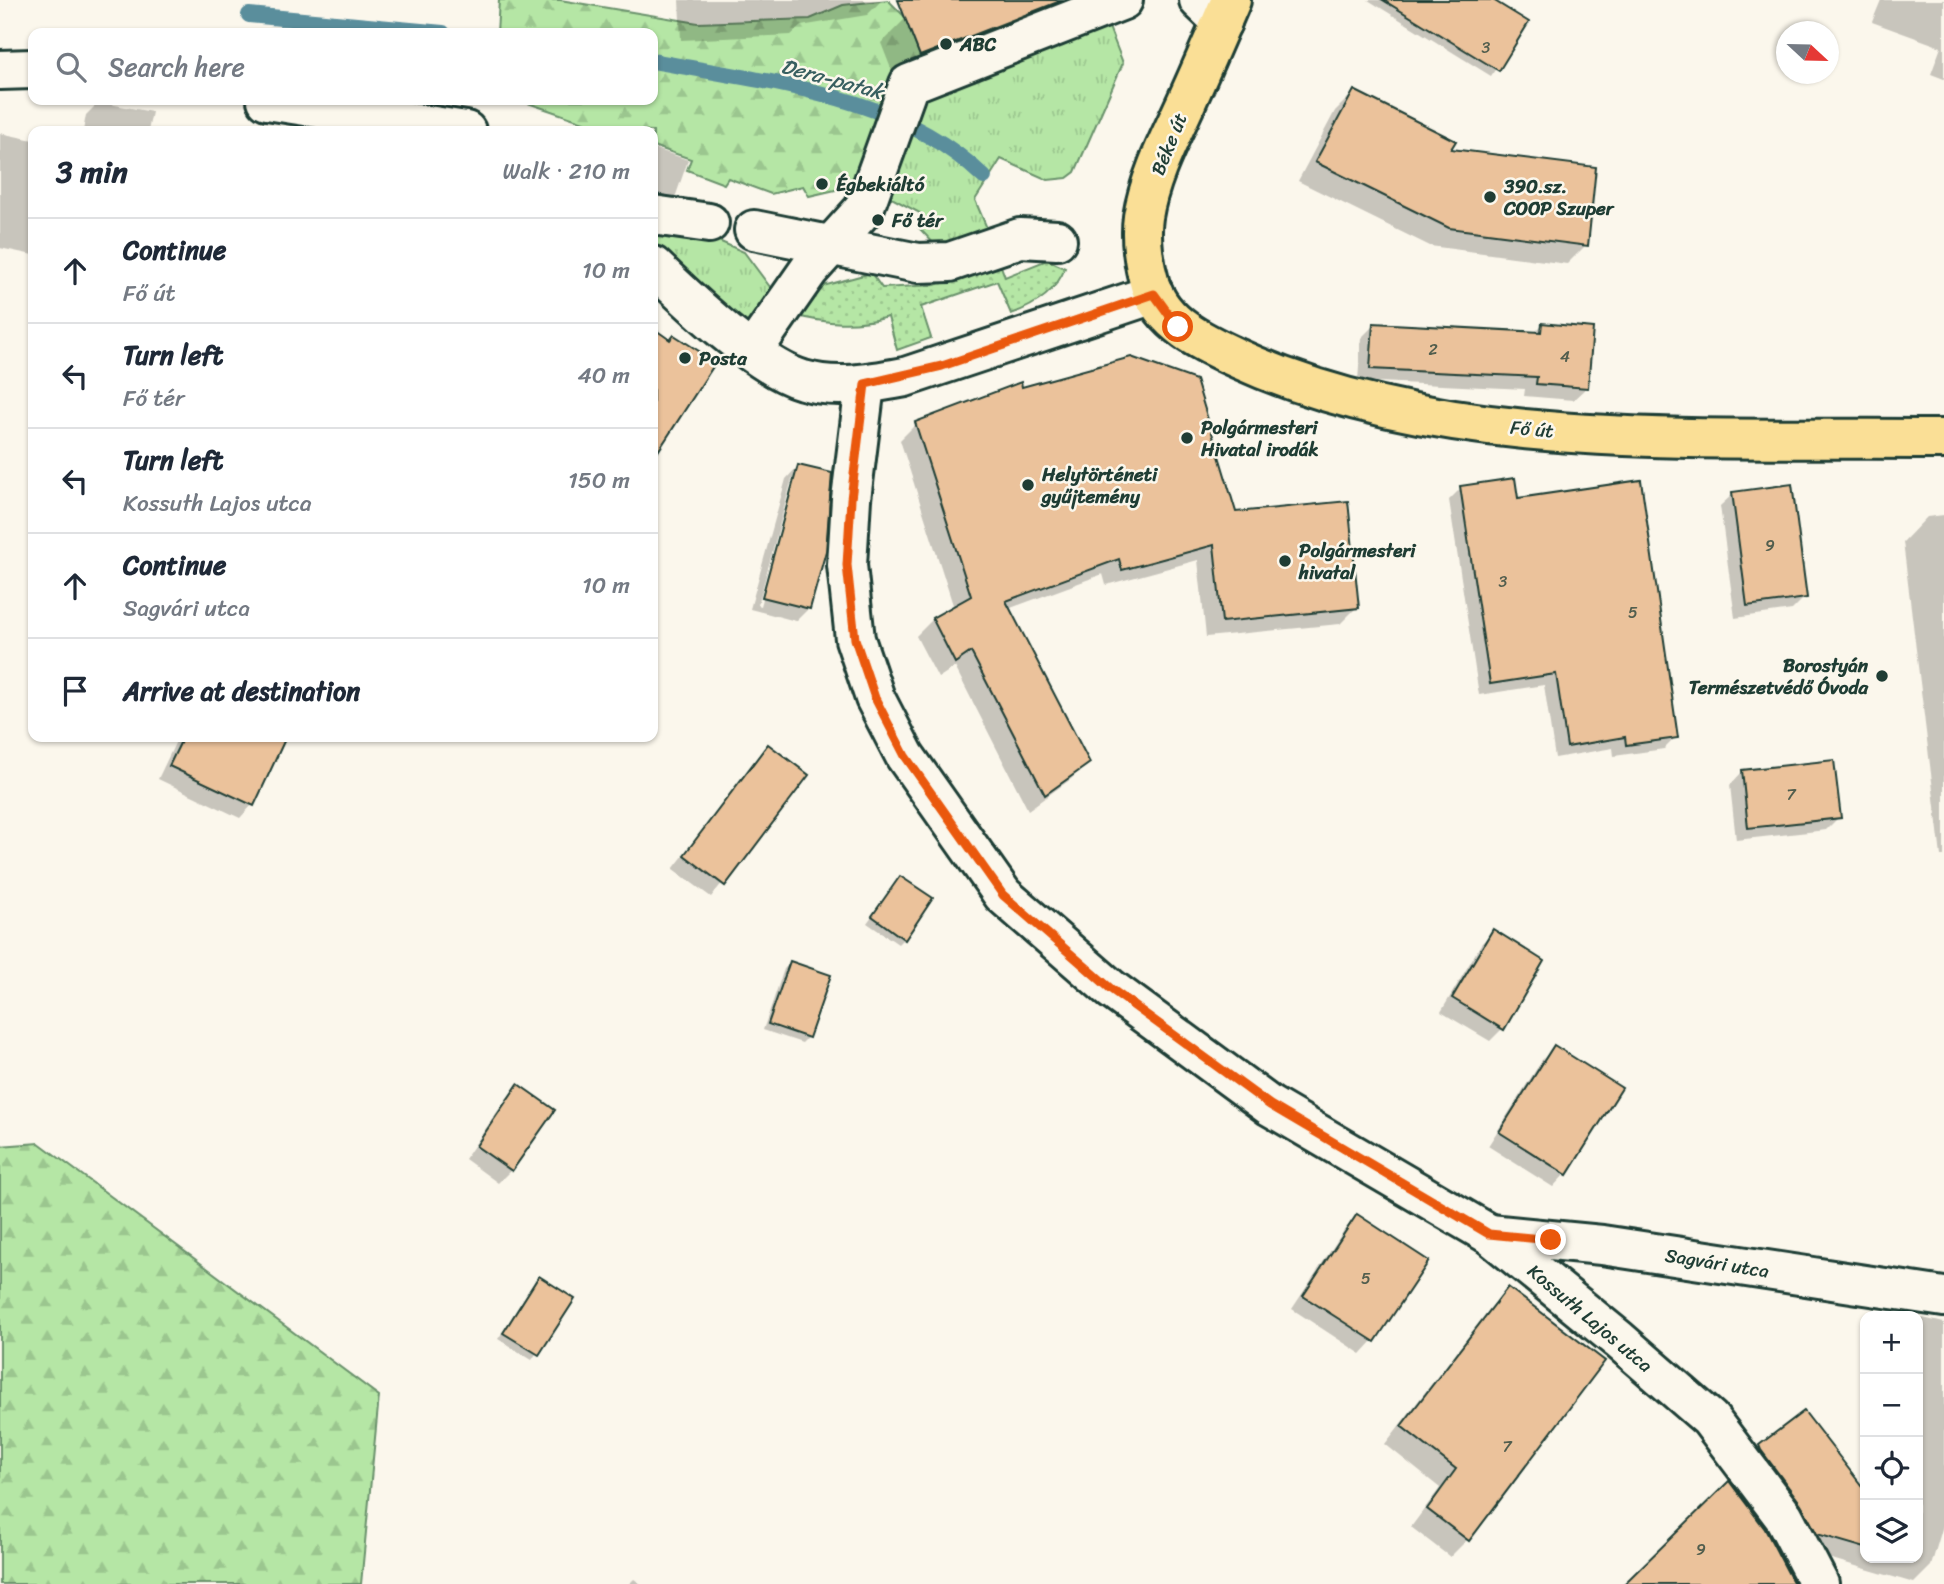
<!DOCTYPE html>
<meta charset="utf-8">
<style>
:root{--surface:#fff;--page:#f2f2f3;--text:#1f2937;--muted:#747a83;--line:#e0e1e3}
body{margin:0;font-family:Sriracha,sans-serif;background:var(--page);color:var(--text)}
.controls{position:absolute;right:21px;bottom:21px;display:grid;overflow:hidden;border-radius:14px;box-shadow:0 2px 5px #0004}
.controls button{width:63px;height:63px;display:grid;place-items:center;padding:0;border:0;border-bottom:2px solid var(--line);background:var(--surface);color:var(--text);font:35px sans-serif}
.compass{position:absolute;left:1776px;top:21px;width:63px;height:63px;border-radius:50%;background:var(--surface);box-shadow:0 2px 5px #0004;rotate:112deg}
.stop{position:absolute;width:21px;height:21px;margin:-16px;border:5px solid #ea580c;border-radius:50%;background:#fff}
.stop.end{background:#ea580c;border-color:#fff;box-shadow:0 2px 7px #0008}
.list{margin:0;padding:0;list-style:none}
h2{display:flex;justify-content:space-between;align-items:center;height:91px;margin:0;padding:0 28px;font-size:30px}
h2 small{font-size:23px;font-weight:400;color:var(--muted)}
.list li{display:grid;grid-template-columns:46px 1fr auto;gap:21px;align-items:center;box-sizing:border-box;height:105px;padding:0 28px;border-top:2px solid var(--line)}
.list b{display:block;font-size:26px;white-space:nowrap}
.list p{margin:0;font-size:23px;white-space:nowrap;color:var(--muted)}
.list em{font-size:23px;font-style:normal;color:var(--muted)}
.icon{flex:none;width:38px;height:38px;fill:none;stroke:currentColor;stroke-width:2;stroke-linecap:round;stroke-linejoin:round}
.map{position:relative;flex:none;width:1944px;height:1584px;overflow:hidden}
.search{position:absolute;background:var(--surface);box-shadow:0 2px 5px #0004;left:28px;top:28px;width:630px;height:77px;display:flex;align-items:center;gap:18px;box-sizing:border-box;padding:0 24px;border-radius:14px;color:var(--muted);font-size:26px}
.panel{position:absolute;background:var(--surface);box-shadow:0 2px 5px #0004;left:28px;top:126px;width:630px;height:616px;border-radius:14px}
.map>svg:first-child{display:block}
</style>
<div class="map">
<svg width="1944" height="1584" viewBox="0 0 1944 1584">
<defs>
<pattern id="grass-tufts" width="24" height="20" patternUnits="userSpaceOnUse" patternTransform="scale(1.75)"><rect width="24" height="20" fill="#b5e6a5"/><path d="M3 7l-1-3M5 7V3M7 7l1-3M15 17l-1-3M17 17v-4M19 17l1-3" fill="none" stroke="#9bc68f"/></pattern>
<pattern id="forest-firs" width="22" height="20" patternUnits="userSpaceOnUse" patternTransform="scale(1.75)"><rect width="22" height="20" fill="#b5e6a5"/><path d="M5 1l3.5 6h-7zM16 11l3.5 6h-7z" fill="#9bc68f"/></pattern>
<pattern id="garden-dots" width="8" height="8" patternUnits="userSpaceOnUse" patternTransform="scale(1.75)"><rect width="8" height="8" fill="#b5e6a5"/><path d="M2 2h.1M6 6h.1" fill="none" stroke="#9bc68f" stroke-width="1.8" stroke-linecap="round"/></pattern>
</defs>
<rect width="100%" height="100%" fill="#fbf7ec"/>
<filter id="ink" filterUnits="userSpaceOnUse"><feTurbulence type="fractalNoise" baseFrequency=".0143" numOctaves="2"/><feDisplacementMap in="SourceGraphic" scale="14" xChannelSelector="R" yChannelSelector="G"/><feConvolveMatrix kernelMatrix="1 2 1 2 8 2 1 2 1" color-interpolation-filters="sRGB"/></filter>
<g filter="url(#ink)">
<g fill="url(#grass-tufts)" stroke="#6a926c" stroke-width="2">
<path d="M1105,17L1123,63L1075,172L1067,178L1048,180L1001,159L975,200L989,233L941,251L918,227L920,213L882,193L908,101Z"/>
<path d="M653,198L705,235L744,252L773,291L750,330L653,243Z"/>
</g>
<g fill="url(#forest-firs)" stroke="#6a926c" stroke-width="2">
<path d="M499,0H560L698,23L810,19L843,5L888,0L905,17L923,65L862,184L809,196L803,186L771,194L728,178L724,184L687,170L691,159L653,146V131H610L519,100H653V33H497Z"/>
<path d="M39,1143L379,1396L361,1584H0V1146Z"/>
</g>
<path fill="url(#garden-dots)" stroke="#6a926c" stroke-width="2" d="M1047,260L1065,268C1056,292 1034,306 1011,314L997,281L921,307L931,338L897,350L888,317C854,326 828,324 793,315L808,290L871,273L882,288L935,285L999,261L1005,277Z"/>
<g fill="#0003" fill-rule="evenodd">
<path d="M679,0H882L867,15L801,26L791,35L681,40Z"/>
<path d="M952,0H1097L895,79L881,43L906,18Z"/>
<path d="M1368,0H1490L1526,22L1491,76Z"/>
<path d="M1881,0H1944V79L1931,74L1941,47L1872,22Z"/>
<path d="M1354,92L1448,150L1586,245L1567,264L1430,246L1298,181L1335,111Z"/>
<path d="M99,102L152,112L148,131H83L86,115Z"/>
<path d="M0,133L33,140V255L0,248Z"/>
<path d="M653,148L688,160L676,195L657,214H653Z"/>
<path d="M1374,325L1534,333L1542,325L1586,388L1573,400L1524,396L1525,389L1358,381L1361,338Z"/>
<path d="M654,331L714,363L653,456V332Z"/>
<path d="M1021,389L1234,514L1357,607L1340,624L1206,637L1198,560L1106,585L1103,574L1008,609L1088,762L1071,779L1028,810L955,667L938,678L916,636L933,619L954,608L900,440L916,424Z"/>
<path d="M798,466L808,609L796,621L750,609L786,479ZM792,479H796L761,606L758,605Z"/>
<path d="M1461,488L1516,500L1676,737L1664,749L1614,756L1613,748L1555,758L1544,685L1479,695L1449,500Z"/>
<path d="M1733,494L1805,597L1792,610L1735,618L1720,506Z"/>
<path d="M1944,515V856H1941L1903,542L1927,517Z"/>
<path d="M178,737H285L252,805L240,818L158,779Z"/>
<path d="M768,747L807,775L711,897L673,869Z"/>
<path d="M1742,772L1839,817L1826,830L1736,840L1730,785Z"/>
<path d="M895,884L904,938L898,944L867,923Z"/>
<path d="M1493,932L1502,1029L1490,1041L1441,1012L1481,944Z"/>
<path d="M790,963L808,1037L802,1043L763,1030L784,969Z"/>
<path d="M1555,1047L1620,1089L1565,1174L1553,1187L1488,1146L1542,1060Z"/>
<path d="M518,1087L511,1170L498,1183L465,1159L506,1099Z"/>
<path d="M1357,1216L1426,1261L1373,1341L1361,1354L1292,1309L1345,1229Z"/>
<path d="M539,1278L572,1299L532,1360L498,1339Z"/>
<path d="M1508,1289L1603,1362L1467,1540L1450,1557L1411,1527L1440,1488L1385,1444L1491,1307Z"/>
<path d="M1923,1318L1944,1323V1522L1931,1566L1914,1583L1801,1550L1744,1463L1804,1413L1865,1493V1558H1918V1401L1922,1385L1918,1384V1323Z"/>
<path d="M634,1579L641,1584H629Z"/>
</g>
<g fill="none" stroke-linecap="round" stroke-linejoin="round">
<g stroke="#5a8e9c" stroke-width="16">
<path d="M249,15L443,33"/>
<path d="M653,61C767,83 896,92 984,177"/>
</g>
</g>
<g fill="#ebc29b" stroke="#1f3d34" stroke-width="2">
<path d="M898,0H1063L920,56Z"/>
<path d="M1383,0H1493L1529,22L1499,71Z"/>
<path d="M1354,90L1456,141L1451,149L1596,167L1588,246L1449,228L1315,162Z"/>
<path d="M1373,323L1541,332L1542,323L1593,328L1588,388L1536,384L1537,377L1370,369Z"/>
<path d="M653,328L670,340L674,335L716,362L653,459Z"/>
<path d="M1131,357L1196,380L1236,512L1348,501L1359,608L1222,622L1214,545L1122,570L1119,559L1006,601L1090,763L1045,795L971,652L955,663L932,618L971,596L915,422L1021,382L1022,387Z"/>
<path d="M798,465L832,473L826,551L810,609L762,597Z"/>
<path d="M1515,478L1518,498L1641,480L1678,738L1626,745L1625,737L1567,747L1556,674L1490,684L1460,486Z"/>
<path d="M1792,484L1807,598L1747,606L1732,492Z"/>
<path d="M183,737H286L254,806L169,766Z"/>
<path d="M768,744L809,775L725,886L684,855Z"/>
<path d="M1834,760L1841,818L1748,828L1742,770Z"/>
<path d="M900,876L933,898L905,940L872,916Z"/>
<path d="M1493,929L1544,961L1504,1030L1452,998Z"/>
<path d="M790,961L831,975L809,1038L768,1024Z"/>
<path d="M1554,1045L1622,1088L1567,1175L1499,1132Z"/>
<path d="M518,1084L555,1110L512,1171L476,1146Z"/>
<path d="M1357,1214L1429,1261L1375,1342L1303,1296Z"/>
<path d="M539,1276L575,1299L539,1355L503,1333Z"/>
<path d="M1508,1287L1605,1361L1469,1541L1427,1509L1456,1469L1401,1426Z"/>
<path d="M1804,1411L1865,1490V1548L1817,1534L1801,1504L1761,1450L1759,1445Z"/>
<path d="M1729,1481L1765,1529L1794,1584H1624Z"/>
</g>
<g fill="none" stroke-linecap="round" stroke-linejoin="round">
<g stroke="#1f3d34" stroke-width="44">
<g id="minor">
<path d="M1199,0L1222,22"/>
<path d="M0,70L33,69"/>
<path d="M267,100L466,131"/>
<path d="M653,215L709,223"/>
<path d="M754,230L918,263L950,262L1020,238L1057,240"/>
<path d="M653,266C686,298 759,368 803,380C836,390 872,383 905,377L1154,294"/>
<path d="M752,352L809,270L864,209L909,84L1123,0"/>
<path d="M865,385L851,499L847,565L855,639L875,698L905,756L1003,895L1111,989L1270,1106L1489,1234L1619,1340L1710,1419L1784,1517L1819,1584"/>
<path d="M1489,1234L1602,1245L1944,1297"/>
</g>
</g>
<g stroke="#1f3d34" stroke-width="44">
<path id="major" d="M1231,0C1216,35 1201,70 1185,105C1169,140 1149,178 1143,217C1140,238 1144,265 1150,285C1163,325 1204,343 1239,359C1449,455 1717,436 1944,439"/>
</g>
<use href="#minor" stroke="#fbf7ec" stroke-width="38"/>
<use href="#major" stroke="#fadf96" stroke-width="38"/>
</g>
</g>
<g fill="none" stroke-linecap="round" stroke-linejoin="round" filter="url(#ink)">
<path stroke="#ea580c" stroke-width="9" d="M1178,327L1154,294L942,366L865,384L851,499L847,565L855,639L875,698L905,756L1003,895L1111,989L1270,1105L1489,1234L1551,1240"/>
</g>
<g fill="#1f3d34" stroke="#fbf7ec" stroke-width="2.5">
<circle cx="946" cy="44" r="7"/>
<circle cx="822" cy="184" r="7"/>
<circle cx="1490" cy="197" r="7"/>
<circle cx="878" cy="220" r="7"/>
<circle cx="685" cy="358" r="7"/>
<circle cx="1187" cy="438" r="7"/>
<circle cx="1028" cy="485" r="7"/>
<circle cx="1285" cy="561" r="7"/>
<circle cx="1882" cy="676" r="7"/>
</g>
<g text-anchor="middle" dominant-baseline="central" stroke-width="5" stroke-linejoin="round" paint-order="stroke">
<g font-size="16" fill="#525e4e">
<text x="1486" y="47">3</text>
<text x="1433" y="349">2</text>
<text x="1565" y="356">4</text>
<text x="1770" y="545">9</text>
<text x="1503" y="581">3</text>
<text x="1633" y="612">5</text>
<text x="1791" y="794">7</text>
<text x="1366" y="1278">5</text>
<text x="1507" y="1446">7</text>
<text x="1701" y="1549">9</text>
</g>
<g font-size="19" font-weight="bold" fill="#1f3d34" stroke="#fbf7ec" text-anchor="start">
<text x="960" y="44">ABC</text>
<text x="836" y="184">Égbekiáltó</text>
<text x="1504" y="186">390.sz.<tspan x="1504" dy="22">COOP Szuper</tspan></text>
<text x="892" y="220">Fő tér</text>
<text x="699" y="358">Posta</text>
<text x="1201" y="427">Polgármesteri<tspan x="1201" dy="22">Hivatal irodák</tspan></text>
<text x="1042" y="474">Helytörténeti<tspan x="1042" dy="22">gyűjtemény</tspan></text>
<text x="1299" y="550">Polgármesteri<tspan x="1299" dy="22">hivatal</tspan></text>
<text x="1868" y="665" text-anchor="end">Borostyán<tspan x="1868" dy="22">Természetvédő Óvoda</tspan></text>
</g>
<g font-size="19" fill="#1f3d34" stroke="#fbf7ec">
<text transform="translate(1169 144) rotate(-68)">Béke út</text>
<text transform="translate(1532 429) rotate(5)">Fő út</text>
<text transform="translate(1717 1263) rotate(9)">Sagvári utca</text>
<text transform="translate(1590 1318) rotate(40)">Kossuth Lajos utca</text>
</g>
<g font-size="21" font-style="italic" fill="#385f60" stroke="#fbf7ec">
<text transform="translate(832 79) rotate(15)">Dera-patak</text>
</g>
</g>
</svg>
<div class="controls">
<button>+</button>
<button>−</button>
<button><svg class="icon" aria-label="locate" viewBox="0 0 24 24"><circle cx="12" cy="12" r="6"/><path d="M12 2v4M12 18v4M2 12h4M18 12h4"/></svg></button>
<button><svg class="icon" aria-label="layers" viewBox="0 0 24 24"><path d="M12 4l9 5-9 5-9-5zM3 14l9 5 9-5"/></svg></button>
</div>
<svg class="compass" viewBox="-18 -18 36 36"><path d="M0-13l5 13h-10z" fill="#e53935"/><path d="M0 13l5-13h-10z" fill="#747a83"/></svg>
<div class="stop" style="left:1178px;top:327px"></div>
<div class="stop end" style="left:1551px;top:1240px"></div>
<div class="search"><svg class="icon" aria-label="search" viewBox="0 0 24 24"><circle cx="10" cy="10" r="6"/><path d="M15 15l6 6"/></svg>Search here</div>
<section class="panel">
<h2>3 min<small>Walk · 210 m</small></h2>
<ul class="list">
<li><svg class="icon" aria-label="ahead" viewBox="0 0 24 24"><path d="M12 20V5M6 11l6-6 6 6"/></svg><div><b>Continue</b><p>Fő út</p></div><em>10 m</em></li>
<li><svg class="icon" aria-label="left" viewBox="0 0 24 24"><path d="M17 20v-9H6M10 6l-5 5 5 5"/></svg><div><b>Turn left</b><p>Fő tér</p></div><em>40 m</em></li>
<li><svg class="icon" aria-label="left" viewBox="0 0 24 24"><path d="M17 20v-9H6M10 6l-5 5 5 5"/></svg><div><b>Turn left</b><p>Kossuth Lajos utca</p></div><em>150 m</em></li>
<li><svg class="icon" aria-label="ahead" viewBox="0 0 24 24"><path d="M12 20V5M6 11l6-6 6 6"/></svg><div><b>Continue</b><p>Sagvári utca</p></div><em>10 m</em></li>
<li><svg class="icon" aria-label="arrive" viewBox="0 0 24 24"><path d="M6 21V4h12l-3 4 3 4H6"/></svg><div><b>Arrive at destination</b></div></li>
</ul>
</section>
</div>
